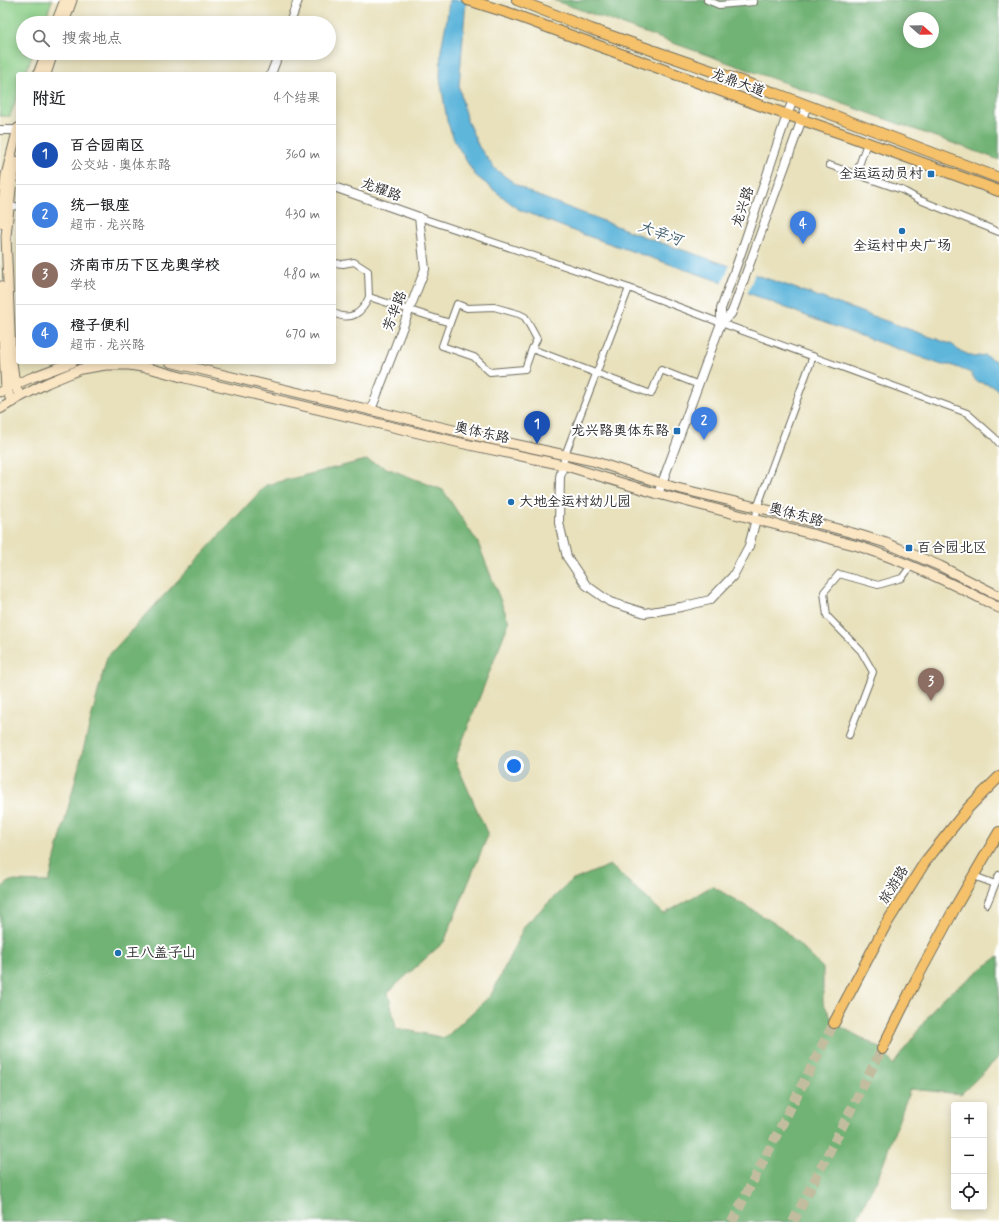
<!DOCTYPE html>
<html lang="zh">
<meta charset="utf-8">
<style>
:root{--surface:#fff;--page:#f2f2f2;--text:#202124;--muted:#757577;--line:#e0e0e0;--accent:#1f6fb2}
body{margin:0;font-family:Mynerve,"LXGW WenKai TC",sans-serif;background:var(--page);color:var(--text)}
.controls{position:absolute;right:12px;bottom:12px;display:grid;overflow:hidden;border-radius:4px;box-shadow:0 2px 10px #0003}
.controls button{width:36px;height:36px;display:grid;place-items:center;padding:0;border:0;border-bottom:1px solid var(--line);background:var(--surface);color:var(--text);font:20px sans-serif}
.compass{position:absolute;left:903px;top:12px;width:36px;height:36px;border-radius:50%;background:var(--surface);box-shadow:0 2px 10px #0003;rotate:110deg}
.you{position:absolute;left:514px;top:766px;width:14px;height:14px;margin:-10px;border:3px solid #fff;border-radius:50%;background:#1a73e8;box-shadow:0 0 0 6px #1a73e833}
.badge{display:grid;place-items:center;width:26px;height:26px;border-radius:50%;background:var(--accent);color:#fff;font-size:13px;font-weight:700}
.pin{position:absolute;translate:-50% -33px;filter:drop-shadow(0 1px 2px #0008)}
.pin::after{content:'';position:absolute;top:21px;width:14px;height:12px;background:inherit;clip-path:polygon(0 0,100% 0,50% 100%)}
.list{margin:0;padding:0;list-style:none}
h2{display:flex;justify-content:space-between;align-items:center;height:52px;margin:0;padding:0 16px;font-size:17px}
h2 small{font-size:13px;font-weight:400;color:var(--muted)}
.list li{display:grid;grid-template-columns:26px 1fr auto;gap:12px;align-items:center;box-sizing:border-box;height:60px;padding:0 16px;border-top:1px solid var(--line)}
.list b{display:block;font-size:15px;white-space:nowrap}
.list p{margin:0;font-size:13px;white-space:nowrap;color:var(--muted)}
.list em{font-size:13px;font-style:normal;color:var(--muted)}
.icon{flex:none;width:22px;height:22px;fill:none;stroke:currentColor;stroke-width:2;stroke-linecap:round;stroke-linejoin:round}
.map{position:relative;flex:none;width:999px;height:1222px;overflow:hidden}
.search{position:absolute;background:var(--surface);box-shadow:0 2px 10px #0003;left:16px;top:16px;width:320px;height:44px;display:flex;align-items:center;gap:10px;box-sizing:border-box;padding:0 14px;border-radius:22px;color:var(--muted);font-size:15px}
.panel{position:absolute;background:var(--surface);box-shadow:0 2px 10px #0003;left:16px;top:72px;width:320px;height:292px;border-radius:4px}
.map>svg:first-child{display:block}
</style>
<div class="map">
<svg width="999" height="1222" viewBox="0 0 999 1222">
<rect width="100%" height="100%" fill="#fff"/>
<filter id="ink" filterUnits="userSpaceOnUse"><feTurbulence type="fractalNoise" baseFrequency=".025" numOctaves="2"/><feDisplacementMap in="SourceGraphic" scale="8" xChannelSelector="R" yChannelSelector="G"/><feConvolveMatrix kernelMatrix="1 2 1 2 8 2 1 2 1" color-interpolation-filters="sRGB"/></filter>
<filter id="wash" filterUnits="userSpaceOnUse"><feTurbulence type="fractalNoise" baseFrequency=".012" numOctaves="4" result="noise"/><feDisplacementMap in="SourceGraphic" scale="16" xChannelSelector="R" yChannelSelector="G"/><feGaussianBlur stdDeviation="0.9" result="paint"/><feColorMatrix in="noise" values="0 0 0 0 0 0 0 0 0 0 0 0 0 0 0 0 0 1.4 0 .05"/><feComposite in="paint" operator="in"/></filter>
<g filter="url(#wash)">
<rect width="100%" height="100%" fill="#e8e1bc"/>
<path fill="#8ccf88" stroke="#5c7d5a" d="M0,0H52L44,23H23V53H33L25,74H18V94L10,116H0Z"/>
<g fill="#71b274" stroke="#4e6e50" fill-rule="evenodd">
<path d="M553,0H999V160L986,155ZM909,18H933V42H909Z"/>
<path d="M366,460L443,490L478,543L509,622L455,760L488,835L444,942L388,992L396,1028L445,1038L491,995L525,925L571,881L610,865L664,914L712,886L781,927L823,968V1002L834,1023L882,1049L893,1065L940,1000L999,956V1057L961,1094L910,1089L879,1175L855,1222H0V889L10,881L49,882L107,657L266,485Z"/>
</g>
<path fill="#5eb6db" stroke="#447083" d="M449,0H466L459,86L466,118L479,147L495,169L517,185L533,194L650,239L783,284L953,345L958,350L974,357L984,355L999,363V391L993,386L976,381L971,373L951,365H942L814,319L713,279L576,232L518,209L475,175L455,142L447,121L440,77L441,50L447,18Z"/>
<path fill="#e8e1bc" d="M730,264L755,273L747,295L722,285Z"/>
</g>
<g filter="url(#ink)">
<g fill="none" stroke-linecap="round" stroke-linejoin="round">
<g stroke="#c2bd9f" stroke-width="10" stroke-dasharray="10 5" stroke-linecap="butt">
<path d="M732,1222L834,1023"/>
<path d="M793,1222L882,1049"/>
</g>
<g stroke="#6d6b5e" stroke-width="8">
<g id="minor">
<path d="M707,0L719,5L754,2"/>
<path d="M829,165L902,190L920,200L999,232"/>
<path d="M856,174L867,143"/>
<path d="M9,207L18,206"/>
<path d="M419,217L629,288L721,323L967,413L994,437L999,443"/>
<path d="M334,263L343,264L354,262L368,271L369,297L450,323L442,346L474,357L490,372L525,369L532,349L651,394L661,370L699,385"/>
<path d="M334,313C351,322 362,313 369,297"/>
<path d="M450,323L457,304L467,308L494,307L519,314L525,317L537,339L532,349"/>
<path d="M563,465L565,455L629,288"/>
<path d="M756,519L757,508L813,356"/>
<path d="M849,735L873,672L861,651L827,616L824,592L839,574L878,585L902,578L911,566"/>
<path d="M974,876L995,884"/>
<path d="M987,904L999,875"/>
</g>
</g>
<g stroke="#6d6b5e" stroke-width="10">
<g id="tertiary">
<path d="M290,23L298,0"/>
<path d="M271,74L279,53"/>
<path d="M0,130H18"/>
<path d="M334,187L419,217L425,269L371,410"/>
<path d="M721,323L731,314L734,307L807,105"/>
<path d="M563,465L560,477L559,523L567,557L586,585L610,602L645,613L681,607L710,600L733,576L749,546L756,519"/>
<path d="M658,494L721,323V309L741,253L787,115L793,100"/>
</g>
</g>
<g stroke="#6d6b5e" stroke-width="11">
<g id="secondary">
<path d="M56,23L65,0"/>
<path d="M64,23L72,0"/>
<path d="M38,74L46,53"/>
<path d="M46,74L53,53"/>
<path d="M18,161L12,180L6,236L11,354L15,385L20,397"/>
<path d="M1,223L6,175L18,128"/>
<path d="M0,286L6,388L12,402"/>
<path d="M170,362L495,440L593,461L673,487L768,510L860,535L886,543L940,566L999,596"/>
<path d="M0,392L6,388L33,377L73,362"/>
<path d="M0,409L20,397L47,383L81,369L106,365H129L149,368L185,378L465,444L563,465L658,494L858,546C907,562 954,584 999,608"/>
</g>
</g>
<g stroke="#6d6b5e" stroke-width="12">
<g id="primary">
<path d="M468,0L512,14L762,106L849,136L999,191"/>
<path d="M517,0L591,29L775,93L999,178"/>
<path d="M834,1023L885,926L925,862L969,807L999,777"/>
<path d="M882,1049L916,980L956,906L999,832"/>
</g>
</g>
<use href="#minor" stroke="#fff" stroke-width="6"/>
<use href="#tertiary" stroke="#fff" stroke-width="8"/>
<use href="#secondary" stroke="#fbe6c4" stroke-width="9"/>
<use href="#primary" stroke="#f5c16b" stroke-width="10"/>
</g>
</g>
<g fill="#1f6fb2" stroke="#fff" stroke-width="1.5">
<rect x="927" y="170" width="8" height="8" rx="2"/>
<circle cx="902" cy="231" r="4"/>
<rect x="673" y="427" width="8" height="8" rx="2"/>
<circle cx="511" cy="502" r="4"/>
<rect x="905" y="544" width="8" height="8" rx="2"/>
<circle cx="118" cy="953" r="4"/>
</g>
<g text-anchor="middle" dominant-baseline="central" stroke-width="4" stroke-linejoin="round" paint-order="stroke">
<g font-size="14" fill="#2b2b2b" stroke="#fff">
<text transform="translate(738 83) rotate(20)">龙鼎大道</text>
<text transform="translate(381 190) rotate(20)">龙耀路</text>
<text transform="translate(743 207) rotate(-72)">龙兴路</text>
<text transform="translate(395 311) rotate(-69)">芳华路</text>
<text transform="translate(482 433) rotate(12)">奥体东路</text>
<text transform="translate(796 515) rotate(15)">奥体东路</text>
<text transform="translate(894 885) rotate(-58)">旅游路</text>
</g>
<g font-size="14" fill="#2b2b2b" stroke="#fff" text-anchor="start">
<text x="923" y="174" text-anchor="end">全运运动员村</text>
<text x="902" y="246" text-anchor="middle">全运村中央广场</text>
<text x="669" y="431" text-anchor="end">龙兴路奥体东路</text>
<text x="519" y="502">大地全运村幼儿园</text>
<text x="917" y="548">百合园北区</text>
<text x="126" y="953">王八盖子山</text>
</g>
<g font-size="15" font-style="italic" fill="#3d5c69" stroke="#fff">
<text transform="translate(660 234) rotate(20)">大辛河</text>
</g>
</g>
</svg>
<div class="controls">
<button>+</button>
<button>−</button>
<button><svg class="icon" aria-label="locate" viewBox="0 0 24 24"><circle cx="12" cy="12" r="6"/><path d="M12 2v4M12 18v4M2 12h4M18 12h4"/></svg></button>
</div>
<svg class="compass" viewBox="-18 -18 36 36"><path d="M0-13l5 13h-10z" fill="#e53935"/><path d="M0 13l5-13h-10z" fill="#757577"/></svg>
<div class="you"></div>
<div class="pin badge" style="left:537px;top:444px;background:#1a4fb4">1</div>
<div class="pin badge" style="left:704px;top:440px;background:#3f7fe0">2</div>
<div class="pin badge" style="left:931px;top:701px;background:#8d6e63">3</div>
<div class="pin badge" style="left:803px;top:244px;background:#3f7fe0">4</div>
<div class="search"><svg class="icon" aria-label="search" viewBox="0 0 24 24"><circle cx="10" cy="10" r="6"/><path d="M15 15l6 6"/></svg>搜索地点</div>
<section class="panel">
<h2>附近<small>4个结果</small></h2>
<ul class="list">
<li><span class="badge" style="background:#1a4fb4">1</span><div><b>百合园南区</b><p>公交站 · 奥体东路</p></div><em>360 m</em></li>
<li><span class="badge" style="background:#3f7fe0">2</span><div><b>统一银座</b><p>超市 · 龙兴路</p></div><em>430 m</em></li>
<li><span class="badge" style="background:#8d6e63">3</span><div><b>济南市历下区龙奥学校</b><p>学校</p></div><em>480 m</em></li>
<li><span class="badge" style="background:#3f7fe0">4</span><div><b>橙子便利</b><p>超市 · 龙兴路</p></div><em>670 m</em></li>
</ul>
</section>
</div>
